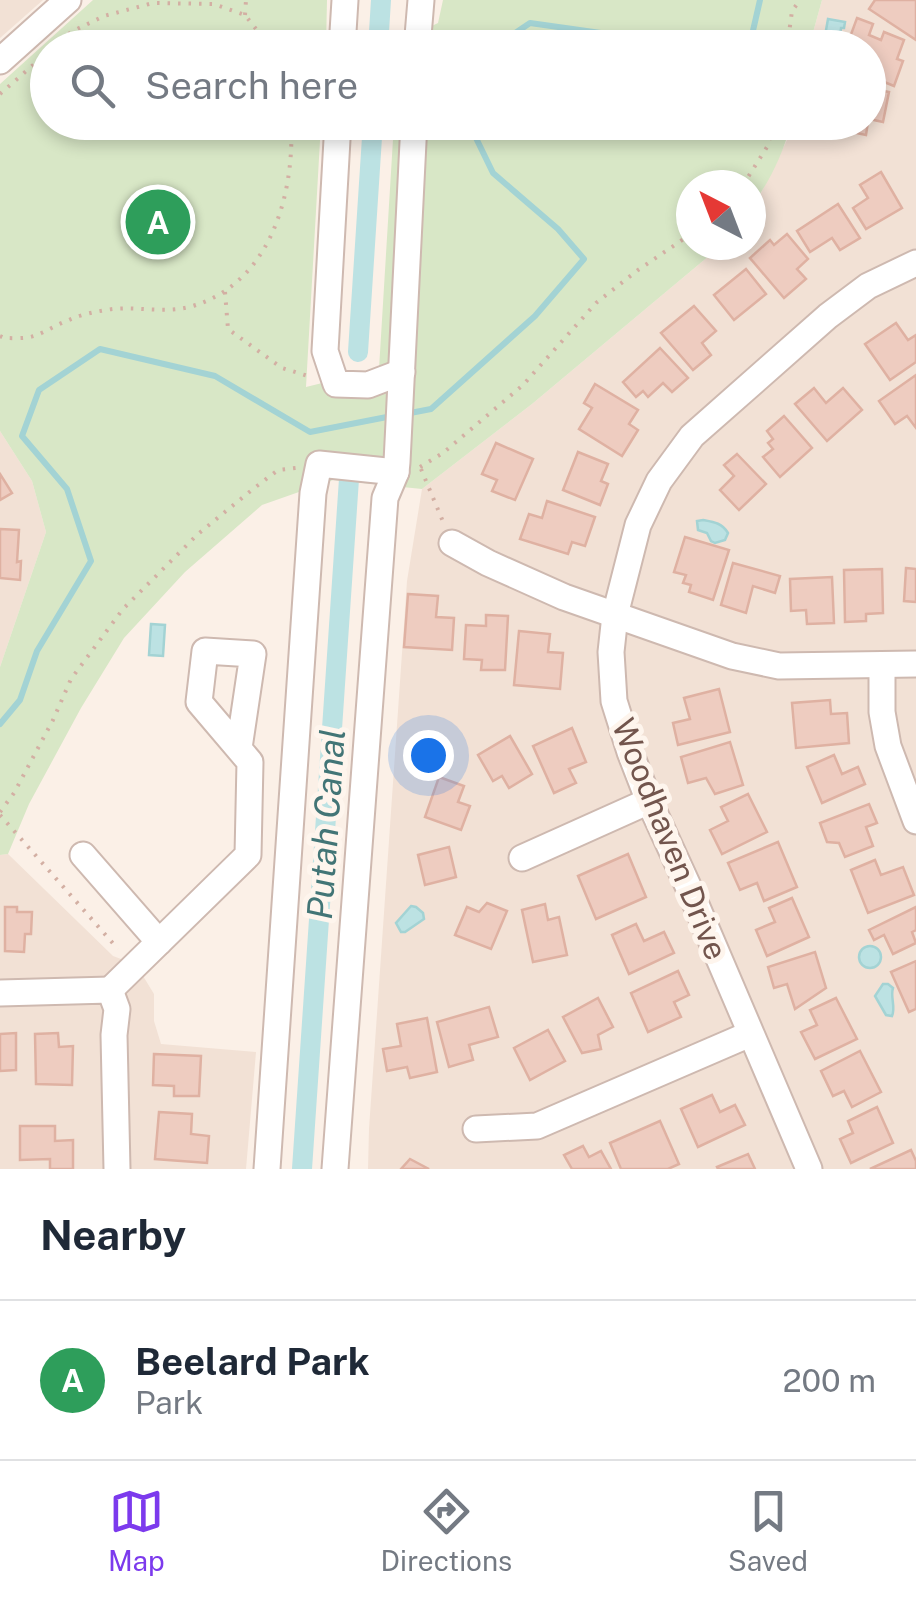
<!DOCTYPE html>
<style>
:root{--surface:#fff;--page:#f2f2f3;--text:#1f2937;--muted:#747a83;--line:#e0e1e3;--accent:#7c3aed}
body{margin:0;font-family:"Public Sans",sans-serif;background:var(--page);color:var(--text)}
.compass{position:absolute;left:676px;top:170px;width:90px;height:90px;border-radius:50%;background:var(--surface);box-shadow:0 5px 15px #0003;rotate:318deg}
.you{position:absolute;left:428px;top:755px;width:35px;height:35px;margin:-25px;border:8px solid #fff;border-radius:50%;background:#1a73e8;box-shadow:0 0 0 15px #1a73e833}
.badge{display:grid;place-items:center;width:65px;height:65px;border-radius:50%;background:var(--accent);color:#fff;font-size:32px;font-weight:700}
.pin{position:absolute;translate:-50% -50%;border:5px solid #fff;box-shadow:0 2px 10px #0006}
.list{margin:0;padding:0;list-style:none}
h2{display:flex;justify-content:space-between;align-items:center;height:130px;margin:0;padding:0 40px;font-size:42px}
h2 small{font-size:32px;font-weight:400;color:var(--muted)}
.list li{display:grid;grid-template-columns:65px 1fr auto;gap:30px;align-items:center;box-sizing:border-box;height:160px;padding:0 40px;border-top:2px solid var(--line)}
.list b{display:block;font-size:38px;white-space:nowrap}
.list p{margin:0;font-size:32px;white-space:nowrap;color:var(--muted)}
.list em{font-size:32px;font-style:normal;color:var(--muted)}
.icon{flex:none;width:55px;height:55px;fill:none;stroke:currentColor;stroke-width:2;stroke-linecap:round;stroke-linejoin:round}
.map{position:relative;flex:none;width:916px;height:1169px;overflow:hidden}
.search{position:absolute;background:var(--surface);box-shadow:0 5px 15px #0003;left:30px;right:30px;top:30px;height:110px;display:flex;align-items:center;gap:25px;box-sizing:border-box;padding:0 35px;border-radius:55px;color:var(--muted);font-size:38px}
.sheet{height:290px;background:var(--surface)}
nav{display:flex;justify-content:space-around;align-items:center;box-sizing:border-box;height:140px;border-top:2px solid var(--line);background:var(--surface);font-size:28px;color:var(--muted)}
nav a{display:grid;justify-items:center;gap:5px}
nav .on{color:var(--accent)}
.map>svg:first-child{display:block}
</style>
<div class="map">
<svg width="916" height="1169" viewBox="0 0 916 1169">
<rect width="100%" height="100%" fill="#fbf0e7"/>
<g fill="#f2e1d5">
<path d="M0,0H43L0,38Z"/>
<path d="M822,0H916V1169H368L369,1129L407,581L422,489L532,404L722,245H751V207L760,195L787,140L791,123L868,122V48L809,47Z"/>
<path d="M0,431L32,481L46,532L0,667Z"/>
<path d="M8,854L113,956L129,962L143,976L154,994V1021L161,1044L256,1052L246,1169H0V855Z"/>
</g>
<g fill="#d8e7c6">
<path d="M93,0H327L326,47L48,48V122L321,123L306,387L379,369L394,123H791C784,152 769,183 751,207V185H691V245H722L532,404L422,489L333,480L262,505L185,572L124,638L81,708L29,804L8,854L0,855V667L46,532L32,481L0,431V84Z"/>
<path d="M443,0H822L809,47L399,48V42L438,23Z"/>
</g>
<g fill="#bce2e3" stroke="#a3d3d4" stroke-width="2.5">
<path d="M828,19L845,22L844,28H841L838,47H823Z"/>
<path d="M703,520C714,522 722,523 728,533L725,540L715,543L711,541L707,533L698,530L697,521Z"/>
<path d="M151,624L165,625L163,656L149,655Z"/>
<path d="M411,906L416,907L423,913L424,919L405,932H401L396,923Z"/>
<circle cx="870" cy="957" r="11"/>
<path d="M883,984H888L893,988C890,997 896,1007 892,1016L886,1015L875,996Z"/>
</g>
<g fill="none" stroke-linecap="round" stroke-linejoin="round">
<g stroke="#a3d3d4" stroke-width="6">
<path d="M493,48L530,23L629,37L642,48"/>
<path d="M749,48L760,0"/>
<path d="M405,414L431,409L535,316L584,259L558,229L493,173L476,138V122"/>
<path d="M0,724L20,700L37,651L91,561L67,489L22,436L39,390L100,349L215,376L310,432L392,416"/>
</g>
<g stroke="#bce2e3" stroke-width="20">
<path d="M378,48L381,0"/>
<path d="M358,352L373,122"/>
<path d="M302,1169L349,479"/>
</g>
</g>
<g fill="#eeccc0" stroke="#dfb1a2" stroke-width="2.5">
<path d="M875,0H916V40L869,9Z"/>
<path d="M857,18L873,24L869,35L881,40L884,32L904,40L897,59L903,61L894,86L872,77L876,65L868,62V48H846Z"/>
<path d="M868,88L889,92L883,122L869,119L868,121Z"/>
<path d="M818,122H868L866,135L818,125Z"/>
<path d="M881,172L902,208L866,229L853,208L868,198L860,185Z"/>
<path d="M838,204L860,238L840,250L832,238L810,252L797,231Z"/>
<path d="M787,234L808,259L797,269L806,279L784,298L750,258L770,240L774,245Z"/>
<path d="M746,269L766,294L734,320L714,295Z"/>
<path d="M694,306L716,331L702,343L711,355L693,370L661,333Z"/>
<path d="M896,323L908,340L916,335V362L890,380L865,344Z"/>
<path d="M660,348L688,378L672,392L663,383L648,397L643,391L636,397L623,382Z"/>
<path d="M916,375V428L907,416L895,424L879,401Z"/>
<path d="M595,384L638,410L629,424L638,430L622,456L579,429L592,408L584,403Z"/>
<path d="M814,388L826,403L843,388L862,410L827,441L795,404Z"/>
<path d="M784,416L812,448L780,477L763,457L773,449L768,443L773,439L767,431Z"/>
<path d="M496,443L533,459L515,500L492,491L497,480L482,474Z"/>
<path d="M578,452L608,464L601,481L608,484L600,505L563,490Z"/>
<path d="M737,454L766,484L739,510L720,490L734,476L724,465Z"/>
<path d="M0,474L12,493L0,500Z"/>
<path d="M547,501L595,517L585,546L572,542L568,554L520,539L529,514L542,518Z"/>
<path d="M0,529L19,530L17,562L21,561L20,580L0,578Z"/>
<path d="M685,537L729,550L713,600L689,592L691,585L683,583L686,575L674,572Z"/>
<path d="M733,563L780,576L775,593L753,586L746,613L721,605Z"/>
<path d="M906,568L916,569V602L904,601Z"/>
<path d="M882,569L883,613L866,614V621L845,622L844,570Z"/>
<path d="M832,577L834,623L807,624L806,610L791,611L790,579Z"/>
<path d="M408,594L438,596L436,617L454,618L452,650L404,647Z"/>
<path d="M486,615L508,616L505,670H481L482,660L464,659L466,625L486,626Z"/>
<path d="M519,631L550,634L548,652L563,653L560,689L514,685Z"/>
<path d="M719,689L730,732L678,745L673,723L690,719L684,698Z"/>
<path d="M830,700L831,714L847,713L849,743L796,748L792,703Z"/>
<path d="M572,728L586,762L569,769L576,783L554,793L533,746Z"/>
<path d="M510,736L532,774L509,788L502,776L493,781L478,755Z"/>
<path d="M730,742L743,785L715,794L706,778L688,783L681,757Z"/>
<path d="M834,755L842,774L858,767L865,784L822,803L807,767Z"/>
<path d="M439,777L464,786L458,802L470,806L461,830L425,817Z"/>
<path d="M748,794L767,832L722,854L710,830L728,821L721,807Z"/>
<path d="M869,804L877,823L866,827L873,846L845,857L839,843L827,842L820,823Z"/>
<path d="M778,842L797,887L764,901L757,883L740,890L728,863Z"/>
<path d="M449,847L456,877L425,885L418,855Z"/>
<path d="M628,854L646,897L596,919L578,876Z"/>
<path d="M875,860L881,875L903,867L914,895L868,913L851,870Z"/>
<path d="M792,898L809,937L767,956L756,930L775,922L769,908Z"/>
<path d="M487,903L507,911L491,949L455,935L467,907L479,912Z"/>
<path d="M545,904L548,920L559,917L567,955L533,962L522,910Z"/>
<path d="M5,907H17V912H32L31,934H25L24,952L5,951Z"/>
<path d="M916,907V930L912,932L916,943L893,954L884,935L874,940L869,930Z"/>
<path d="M636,924L644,941L664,932L674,953L629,974L612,935Z"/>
<path d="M815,952L826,988L795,1009L787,984L774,988L768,967Z"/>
<path d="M916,961V1009L909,1012L891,972Z"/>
<path d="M678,971L689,995L674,1002L681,1017L648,1032L631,993Z"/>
<path d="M598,998L613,1027L598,1035L601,1049L582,1053L563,1017Z"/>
<path d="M836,998L857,1039L815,1059L801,1032L817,1025L810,1010Z"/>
<path d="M489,1007L498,1037L469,1045L473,1060L449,1067L437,1022Z"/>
<path d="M427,1018L437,1072L410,1078L407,1067L387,1071L383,1049L401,1046L397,1024Z"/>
<path d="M548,1030L565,1061L530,1080L514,1048Z"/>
<path d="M16,1033V1070L0,1071V1034Z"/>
<path d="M58,1033L59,1047L73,1046L72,1085L36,1084L35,1034Z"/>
<path d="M860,1051L881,1092L852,1107L844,1091L833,1096L821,1071Z"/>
<path d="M154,1054L201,1056L199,1096H174V1086L153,1085Z"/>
<path d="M712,1095L720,1112L735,1105L745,1125L698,1147L681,1109Z"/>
<path d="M877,1107L893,1143L851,1163L840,1139L853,1133L848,1121Z"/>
<path d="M159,1112L192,1114L191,1134L209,1136L207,1163L155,1159Z"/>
<path d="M660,1121L679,1164L668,1169H621L610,1143Z"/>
<path d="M20,1126H55V1141L73,1140V1169H50V1159L20,1160Z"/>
<path d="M583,1146L589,1157L601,1151L611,1169H572L564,1155Z"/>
<path d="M911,1150L916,1161V1169H870Z"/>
<path d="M748,1154L755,1169H718L717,1167Z"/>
<path d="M410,1159L429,1169H401Z"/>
</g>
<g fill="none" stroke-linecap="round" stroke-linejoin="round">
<g stroke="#ceb9b0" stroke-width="29">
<g id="minor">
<path d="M342,48L345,0"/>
<path d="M417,48L421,0"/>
<path d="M0,61L68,0"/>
<path d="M338,122L325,351L336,384L368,385L402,372"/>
<path d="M452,543L488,563L564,597L732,656L779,666L916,664"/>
<path d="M882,665V712L888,746L916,821"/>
<path d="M83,855L159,942"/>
<path d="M522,858L649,801"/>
<path d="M110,990L248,855L250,762L199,702L205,651L253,654L239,748"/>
<path d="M0,993L110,990L117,1009L114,1035L117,1169"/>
<path d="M476,1129L537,1126L750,1034"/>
<path d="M267,1169L313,493L319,464L396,472"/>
<path d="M335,1169L385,498L396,472L397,462L414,122"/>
<path d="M809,1169L688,886L649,801L630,752L614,701L611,652L615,615L638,525L659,481L692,436L828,316L868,286L916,263"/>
</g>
</g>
<g stroke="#d3afa3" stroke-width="4" stroke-dasharray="2.5 8" stroke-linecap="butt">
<path d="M245,15L246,0"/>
<path d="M53,48L71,32L104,16L153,3L214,4L245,15L271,48"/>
<path d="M787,48L792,11L800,0"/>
<path d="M0,94L48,52"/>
<path d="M743,185L767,147L775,122"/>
<path d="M225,292L228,329L282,368L308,376"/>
<path d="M0,336L4,338C13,338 25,339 34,336C46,332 57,324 69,320C80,315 93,312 106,310C133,305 161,314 189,307C269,286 295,196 291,122"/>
<path d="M420,467L443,453L523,385L596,303L638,270L691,234"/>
<path d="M421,469L444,524"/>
<path d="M0,812L14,793L53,720L71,679L123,609L198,534L253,489L278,470L296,468"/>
<path d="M0,815L118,949"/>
</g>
<use href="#minor" stroke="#fff" stroke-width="25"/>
</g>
<g text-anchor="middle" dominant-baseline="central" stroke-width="10" stroke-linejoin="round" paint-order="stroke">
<g font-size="32" fill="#72554d" stroke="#fef5ed">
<text transform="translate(670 839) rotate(68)">Woodhaven Drive</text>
</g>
<g font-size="35" font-style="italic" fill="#427576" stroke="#fef5ed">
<text transform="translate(326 824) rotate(-86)">Putah Canal</text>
</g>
</g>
</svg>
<svg class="compass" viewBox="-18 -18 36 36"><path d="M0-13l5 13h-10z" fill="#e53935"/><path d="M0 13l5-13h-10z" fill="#747a83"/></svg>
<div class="you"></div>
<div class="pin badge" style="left:158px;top:222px;background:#2e9e5b">A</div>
<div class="search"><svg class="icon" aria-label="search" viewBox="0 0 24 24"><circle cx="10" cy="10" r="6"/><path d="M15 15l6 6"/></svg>Search here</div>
</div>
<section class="sheet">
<h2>Nearby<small></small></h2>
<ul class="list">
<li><span class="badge" style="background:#2e9e5b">A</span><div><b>Beelard Park</b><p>Park</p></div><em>200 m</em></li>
</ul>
</section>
<nav>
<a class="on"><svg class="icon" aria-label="map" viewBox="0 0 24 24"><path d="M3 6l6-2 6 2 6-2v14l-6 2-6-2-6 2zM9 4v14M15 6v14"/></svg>Map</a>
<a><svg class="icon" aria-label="directions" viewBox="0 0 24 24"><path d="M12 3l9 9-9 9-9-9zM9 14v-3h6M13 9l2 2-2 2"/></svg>Directions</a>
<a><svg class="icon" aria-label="saved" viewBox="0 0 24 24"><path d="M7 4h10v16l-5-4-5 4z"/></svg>Saved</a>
</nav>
